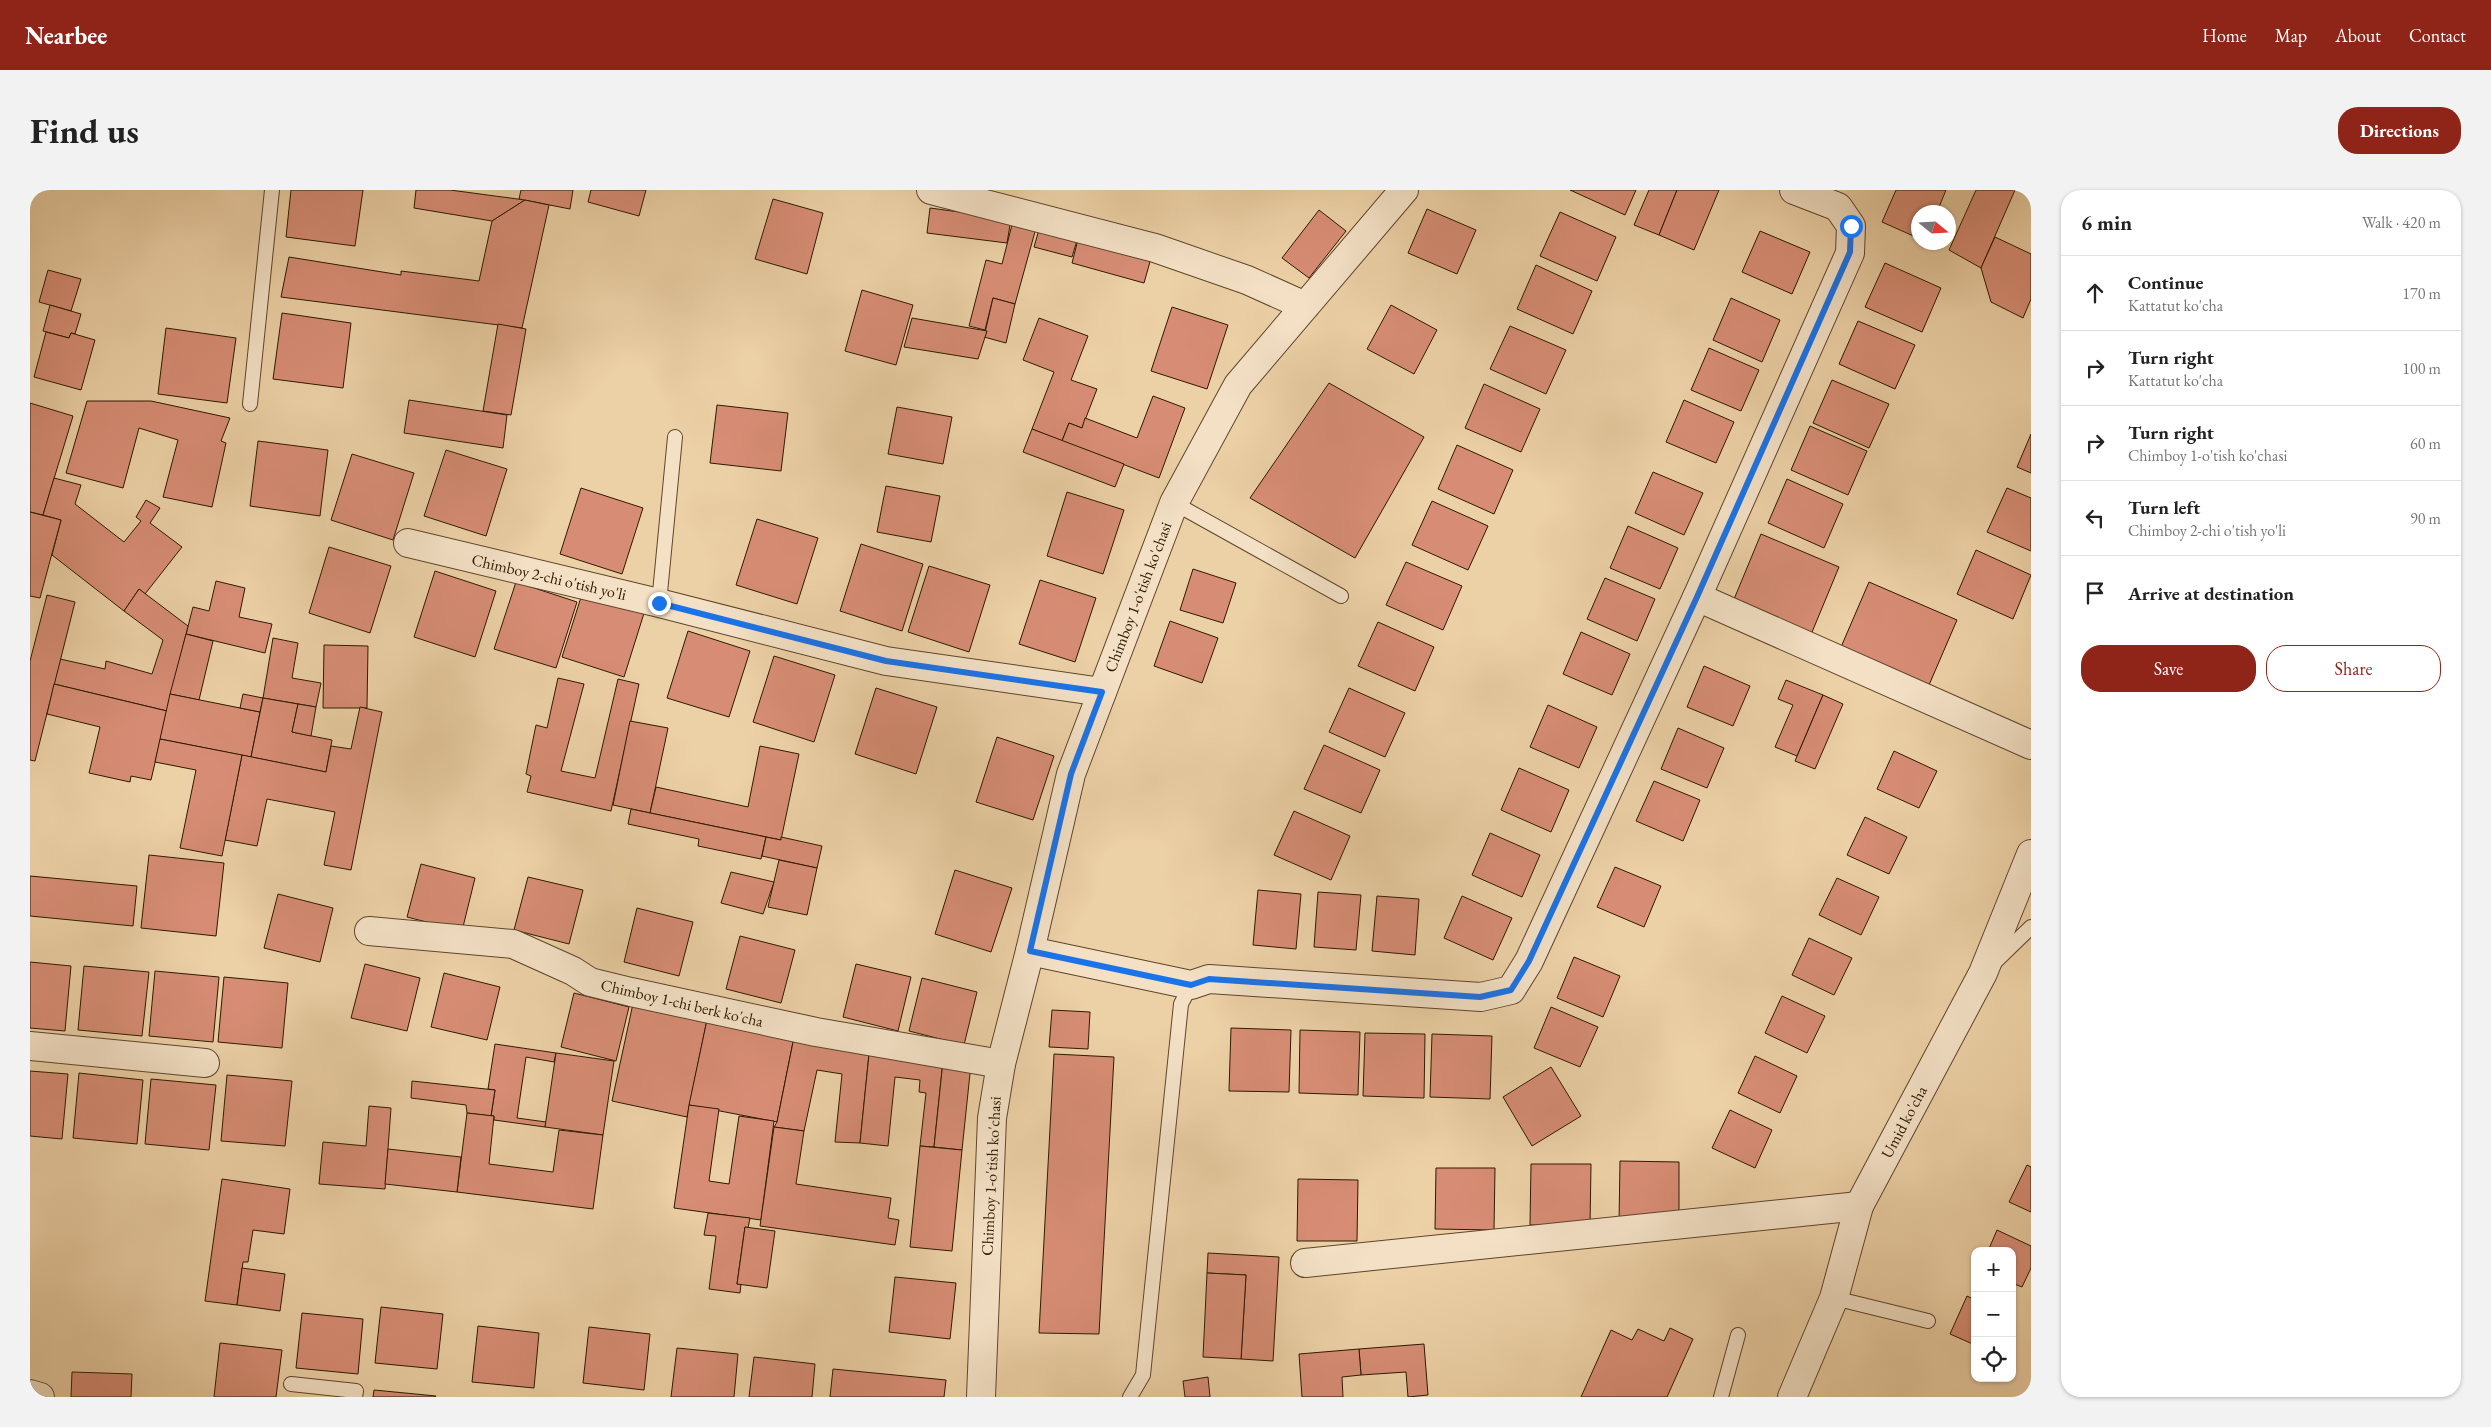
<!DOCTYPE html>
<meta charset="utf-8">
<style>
:root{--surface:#fff;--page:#f2f2f2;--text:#222;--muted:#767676;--line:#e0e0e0;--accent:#8f2418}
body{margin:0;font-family:"EB Garamond",serif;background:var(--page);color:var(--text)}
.controls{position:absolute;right:15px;bottom:15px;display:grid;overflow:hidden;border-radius:10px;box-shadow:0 1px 4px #0004}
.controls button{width:45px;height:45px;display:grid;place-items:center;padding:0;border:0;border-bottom:1px solid var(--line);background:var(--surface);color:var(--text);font:25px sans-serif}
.compass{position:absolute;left:1881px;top:15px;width:45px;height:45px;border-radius:50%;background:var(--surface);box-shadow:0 1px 4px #0004;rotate:108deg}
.stop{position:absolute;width:15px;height:15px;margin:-11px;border:4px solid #1a73e8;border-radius:50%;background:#fff}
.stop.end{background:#1a73e8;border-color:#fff;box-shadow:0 1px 5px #0008}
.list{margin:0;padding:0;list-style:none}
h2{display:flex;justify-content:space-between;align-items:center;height:65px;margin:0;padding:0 20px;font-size:21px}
h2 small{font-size:16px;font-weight:400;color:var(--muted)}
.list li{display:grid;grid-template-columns:32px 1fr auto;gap:15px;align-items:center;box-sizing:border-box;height:75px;padding:0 20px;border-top:1px solid var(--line)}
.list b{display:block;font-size:19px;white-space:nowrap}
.list p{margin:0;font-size:16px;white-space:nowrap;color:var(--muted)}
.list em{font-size:16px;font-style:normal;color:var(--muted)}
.actions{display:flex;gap:10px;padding:15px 20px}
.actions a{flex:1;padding:11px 0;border:1px solid var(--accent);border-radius:20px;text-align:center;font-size:18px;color:var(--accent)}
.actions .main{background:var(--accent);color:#fff}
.icon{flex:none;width:28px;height:28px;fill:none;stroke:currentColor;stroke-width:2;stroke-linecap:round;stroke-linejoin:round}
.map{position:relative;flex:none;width:2001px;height:1207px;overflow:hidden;border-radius:20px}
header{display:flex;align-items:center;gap:30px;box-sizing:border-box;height:70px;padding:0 25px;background:var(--accent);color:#fff}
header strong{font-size:24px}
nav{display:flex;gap:28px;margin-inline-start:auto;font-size:18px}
.intro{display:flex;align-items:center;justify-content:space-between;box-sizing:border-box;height:120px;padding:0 30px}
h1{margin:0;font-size:35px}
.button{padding:12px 22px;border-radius:20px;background:var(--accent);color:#fff;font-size:18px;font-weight:700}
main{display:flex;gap:30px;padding:0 30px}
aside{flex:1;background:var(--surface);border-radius:20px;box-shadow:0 1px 4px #0004}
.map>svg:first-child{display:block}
</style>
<header>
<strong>Nearbee</strong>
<nav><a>Home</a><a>Map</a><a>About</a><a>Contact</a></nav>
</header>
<div class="intro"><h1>Find us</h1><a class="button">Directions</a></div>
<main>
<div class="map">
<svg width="2001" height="1207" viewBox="0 0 2001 1207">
<rect width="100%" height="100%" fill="#ecd0a6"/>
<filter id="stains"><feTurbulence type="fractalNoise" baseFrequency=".004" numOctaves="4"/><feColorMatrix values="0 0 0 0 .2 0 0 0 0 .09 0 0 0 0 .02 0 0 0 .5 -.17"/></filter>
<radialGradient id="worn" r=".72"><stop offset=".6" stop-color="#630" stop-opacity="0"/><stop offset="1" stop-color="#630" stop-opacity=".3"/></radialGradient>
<g fill="#d78d75" stroke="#2e1800">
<path d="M261,0H333L325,56L256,47Z"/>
<path d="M386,0H420L495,10L462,31L384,18Z"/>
<path d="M491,0H543L540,19L489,9Z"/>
<path d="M561,0H616L609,26L558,12Z"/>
<path d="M1540,0H1606L1595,25Z"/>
<path d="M1619,0H1647L1629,45L1604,35Z"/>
<path d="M1647,0H1689L1664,60L1629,45Z"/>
<path d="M1866,0H1916L1907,22H1888V48L1852,32Z"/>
<path d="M1946,0H1985L1951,78L1919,60Z"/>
<path d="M743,9L793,23L777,84L725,69Z"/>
<path d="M495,10L519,15L492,138L251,107L259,67L371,85V81L449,91L462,31Z"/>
<path d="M900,18L981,29L977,53L897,43Z"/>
<path d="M1397,19L1446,40L1427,84L1378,63Z"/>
<path d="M1289,20L1316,41L1279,88L1252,68Z"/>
<path d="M1530,22L1586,47L1567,91L1510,66Z"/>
<path d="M983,31L1006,38L985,114L963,108L955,140L939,136L956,70L972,74Z"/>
<path d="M1010,36L1048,47L1042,67L1004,57Z"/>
<path d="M1730,41L1780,62L1762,104L1712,82Z"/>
<path d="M1050,42L1123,61L1114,93L1042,73Z"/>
<path d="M1965,47L2001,64V109L1993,128L1961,112L1951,78Z"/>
<path d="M1855,73L1911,98L1892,142L1835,117Z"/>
<path d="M1506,75L1562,101L1543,144L1487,119Z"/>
<path d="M18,80L51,89L41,121L9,112Z"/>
<path d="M832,100L883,115L866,175L815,161Z"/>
<path d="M963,108L985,114L976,153L954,147Z"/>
<path d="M1701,108L1750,130L1732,172L1683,150Z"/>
<path d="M20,115L51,124L45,144L41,143L39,148L13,141Z"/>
<path d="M1361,115L1407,140L1384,184L1337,159Z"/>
<path d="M1142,117L1198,135L1177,199L1121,181Z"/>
<path d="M252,123L321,133L313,198L243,189Z"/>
<path d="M882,128L957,141L948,169L874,157Z"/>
<path d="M1009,128L1058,146L1041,190L1067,199L1052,238L1039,233L1032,251L1002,239L1024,182L993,170Z"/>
<path d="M1828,131L1885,155L1865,199L1809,174Z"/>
<path d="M468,134L496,139L481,225L453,221Z"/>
<path d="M1480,136L1536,160L1516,204L1460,179Z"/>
<path d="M136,138L206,148L197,213L128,204Z"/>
<path d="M16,142L39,148L41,143L65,150L51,200L4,187Z"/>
<path d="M1679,158L1729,180L1711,221L1661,200Z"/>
<path d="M1802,190L1859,214L1839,258L1783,233Z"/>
<path d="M1299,193L1394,247L1325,368L1220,308Z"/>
<path d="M1454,194L1510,219L1491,262L1435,238Z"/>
<path d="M1123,206L1155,218L1129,288L1032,251L1039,233L1052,238L1055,228L1107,248Z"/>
<path d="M379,210L477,225L473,258L374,243Z"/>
<path d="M1654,210L1704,232L1686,273L1636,252Z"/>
<path d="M57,211H121L200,228L191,251L196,253L182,317L133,307L148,250L109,238L93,298L36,283Z"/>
<path d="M0,213L43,226L13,325L0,322Z"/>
<path d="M687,215L758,223L751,281L680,273Z"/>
<path d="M867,217L922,227L913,274L858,264Z"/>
<path d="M1780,236L1837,261L1818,305L1761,280Z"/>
<path d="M1002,239L1094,274L1085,297L993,262Z"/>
<path d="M2001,244V283L1987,277Z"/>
<path d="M228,251L298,260L290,326L220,316Z"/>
<path d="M1427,255L1483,280L1464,324L1408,299Z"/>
<path d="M416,260L477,279L456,346L394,326Z"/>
<path d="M322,264L384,283L363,350L301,330Z"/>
<path d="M1623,282L1673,303L1654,345L1605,323Z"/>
<path d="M24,288L51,295L45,314L94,352L111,331L106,327L116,310L130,318L120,333L152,357L115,404L109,399L94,421L22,365L31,330L13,325Z"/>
<path d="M1757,289L1813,314L1794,358L1738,333Z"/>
<path d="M856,296L910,306L901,352L847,342Z"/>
<path d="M551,298L613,318L592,384L530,364Z"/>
<path d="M1977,298L2001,308V361L1957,342Z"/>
<path d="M1037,302L1094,320L1073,384L1017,366Z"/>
<path d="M1402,311L1458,336L1438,380L1382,355Z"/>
<path d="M0,322L31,330L10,408L0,406Z"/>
<path d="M727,329L788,348L767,414L706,395Z"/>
<path d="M1598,336L1648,358L1630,399L1580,378Z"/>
<path d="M1731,344L1809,377L1780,447L1702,414Z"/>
<path d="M831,354L893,374L872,441L810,421Z"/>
<path d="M299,357L361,376L340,443L279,423Z"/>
<path d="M1946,360L2001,385L1983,429L1927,404Z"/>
<path d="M1376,372L1432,396L1413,440L1356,415Z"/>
<path d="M899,376L960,395L939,462L878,442Z"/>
<path d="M1163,379L1206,393L1193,433L1150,420Z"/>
<path d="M405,381L466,401L445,467L384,447Z"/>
<path d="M1575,388L1625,409L1607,451L1557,429Z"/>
<path d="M1010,390L1066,408L1045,472L989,454Z"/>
<path d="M186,391L215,398L209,427L242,434L235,463L156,444L163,417L179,421Z"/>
<path d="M486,392L547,412L526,478L464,459Z"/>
<path d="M1839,392L1927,430L1896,502L1808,464Z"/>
<path d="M109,399L158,436L137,521L24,494L30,469L75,479L76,471L122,484L133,450L94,421Z"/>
<path d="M553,401L615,420L594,487L532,467Z"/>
<path d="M17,405L45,412L5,571L0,570V471Z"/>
<path d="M1140,431L1188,448L1172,493L1124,476Z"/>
<path d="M1348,432L1404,457L1385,501L1328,476Z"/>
<path d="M658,441L720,461L699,527L637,508Z"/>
<path d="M1551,442L1600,464L1582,505L1533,484Z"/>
<path d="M156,444L183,451L169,510L140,504Z"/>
<path d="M243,448L268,453L262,488L291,493L286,517L233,508Z"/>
<path d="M294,455L338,456L337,518H293Z"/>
<path d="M744,466L805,485L784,552L723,532Z"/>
<path d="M1674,476L1720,496L1703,536L1657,517Z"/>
<path d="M528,488L554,494L531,581L565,588L588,489L609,494L581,621L497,602L501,586L496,584L506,535L517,538Z"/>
<path d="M1756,490L1793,505L1767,566L1745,557L1763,515L1748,509Z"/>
<path d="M24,494L137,521L121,590L101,586L100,592L59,583L70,537L17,524Z"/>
<path d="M846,498L907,517L886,584L825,564Z"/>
<path d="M1319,498L1375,523L1355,567L1299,542Z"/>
<path d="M140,504L230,522L221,567L130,549Z"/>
<path d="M213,504L233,508L230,522L210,518Z"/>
<path d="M1793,505L1813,514L1785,579L1765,571Z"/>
<path d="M233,508L268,514L262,542L302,550L296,582L221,567Z"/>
<path d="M268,514L286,517L281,546L262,542Z"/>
<path d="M1518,515L1567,537L1549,578L1500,557Z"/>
<path d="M330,517L352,522L321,680L294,675L305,622L237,609L227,656L195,650L212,565L296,582L301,556L321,559Z"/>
<path d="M600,531L638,538L620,623L583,615Z"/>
<path d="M1648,538L1694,558L1677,598L1631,579Z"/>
<path d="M967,547L1024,566L1003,630L946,612Z"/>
<path d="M130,549L212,565L192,666L150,658L166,580L125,572Z"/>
<path d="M1294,555L1350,580L1331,623L1274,599Z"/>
<path d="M730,556L769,564L751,650L620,623L626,597L718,617Z"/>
<path d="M1864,561L1907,581L1889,618L1847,599Z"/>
<path d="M1489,578L1539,600L1521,642L1471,620Z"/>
<path d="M1624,591L1670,610L1653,651L1606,631Z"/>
<path d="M601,619L736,647L731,669L668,656L669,649L598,634Z"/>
<path d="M1264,621L1320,646L1301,690L1244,665Z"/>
<path d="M1835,627L1877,647L1859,684L1817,665Z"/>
<path d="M1460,643L1510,665L1492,707L1442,685Z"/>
<path d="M736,647L751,650V647L792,656L787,678L732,666Z"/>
<path d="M119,665L194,673L186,746L111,738Z"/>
<path d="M749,670L787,678L777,725L738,717Z"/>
<path d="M391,674L445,688L432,741L377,727Z"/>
<path d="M1585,677L1631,696L1614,737L1567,717Z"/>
<path d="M925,680L982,698L961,762L905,744Z"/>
<path d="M701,682L744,692L733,724L691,713Z"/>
<path d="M0,686L107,696L103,736L0,726Z"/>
<path d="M498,687L553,700L539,754L484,740Z"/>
<path d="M1807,688L1849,707L1831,745L1789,725Z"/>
<path d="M1228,700L1271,704L1266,759L1223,755Z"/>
<path d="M1288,702L1331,705L1326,760L1284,757Z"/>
<path d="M248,704L303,718L290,772L234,758Z"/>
<path d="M1347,706L1389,709L1385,765L1342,761Z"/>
<path d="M1432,706L1482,728L1463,770L1414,748Z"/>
<path d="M607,718L663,732L649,786L594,772Z"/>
<path d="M710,746L765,760L751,813L696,799Z"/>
<path d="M1779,748L1822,768L1804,805L1762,785Z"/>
<path d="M1544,767L1590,786L1573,827L1527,808Z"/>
<path d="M0,772L41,776L35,841L0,838Z"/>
<path d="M335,774L390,788L377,841L321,828Z"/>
<path d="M826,774L881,787L868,841L813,827Z"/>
<path d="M54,776L119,782L112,846L48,840Z"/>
<path d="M125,781L189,787L183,852L119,846Z"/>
<path d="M414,783L470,797L457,850L401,837Z"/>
<path d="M194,787L258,793L252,858L188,852Z"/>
<path d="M892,788L947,802L934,855L879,841Z"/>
<path d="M544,803L599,817L586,871L531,857Z"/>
<path d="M1752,806L1795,826L1777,863L1735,843Z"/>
<path d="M604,809L678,825L657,927L582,911Z"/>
<path d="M1521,817L1568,837L1550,877L1504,858Z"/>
<path d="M1022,820L1060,822L1058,859L1019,857Z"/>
<path d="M678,825L765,842L747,932L659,915Z"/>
<path d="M1201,838L1261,840L1259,902L1199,901Z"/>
<path d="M1270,840L1330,842L1328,905L1269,903Z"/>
<path d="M765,842L839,864L830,953L805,952L812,884L787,880L774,941L744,937L747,932Z"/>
<path d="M1335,843L1395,844L1394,908L1333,906Z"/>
<path d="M1402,844L1462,846L1460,909L1400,907Z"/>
<path d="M465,854L526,863L524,872L496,867L487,928L516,932L515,937L464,930V926H461L465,900L458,899Z"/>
<path d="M526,863L584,871L573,945L515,937Z"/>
<path d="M839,864L913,871L904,957L890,956L896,903L889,902L890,890L865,887L858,956L830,953Z"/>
<path d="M1024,864L1084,867L1069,1144L1009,1143Z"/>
<path d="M1725,866L1767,886L1750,923L1708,903Z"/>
<path d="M913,871L941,874L932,960L904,957Z"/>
<path d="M1521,877L1551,926L1502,956L1473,907Z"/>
<path d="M0,881L38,884L32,949L0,946Z"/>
<path d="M49,883L113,890L107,954L43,948Z"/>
<path d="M197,885L262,891L255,956L191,951Z"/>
<path d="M121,889L186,895L179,960L115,954Z"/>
<path d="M382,891L465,900L461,926L437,923L436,915L381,908Z"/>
<path d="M659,915L689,919L679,991L699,994L709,926L744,931L731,1030L644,1018Z"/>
<path d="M339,916L361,918L355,999L289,994L293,952L336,956Z"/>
<path d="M1700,920L1742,940L1725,978L1682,958Z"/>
<path d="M437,923L464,926L459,974L523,982L529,940L573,945L563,1019L427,1002Z"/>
<path d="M744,937L774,941L766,994L861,1008L858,1028L869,1030L865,1055L730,1036Z"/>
<path d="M890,956L932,960L922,1061L880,1057Z"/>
<path d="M358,959L431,967L427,1002L355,994Z"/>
<path d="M1590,971L1649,972V1034L1589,1033Z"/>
<path d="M1501,974H1561L1560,1036L1500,1035Z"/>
<path d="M1997,975L2001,977V1022L1979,1012Z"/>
<path d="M1406,978H1465L1464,1040L1405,1039Z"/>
<path d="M192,989L260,999L254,1044L223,1040L218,1072H213L207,1115L175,1111Z"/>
<path d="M1268,989L1328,990L1327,1051H1267Z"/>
<path d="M678,1023L720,1028L718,1038L715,1037L707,1094H711L710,1103L679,1099L686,1046L674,1045Z"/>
<path d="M715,1037L745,1041L737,1098L707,1094Z"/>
<path d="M1967,1040L2001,1056V1078L1992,1097L1982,1093V1061H1958Z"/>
<path d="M1178,1063L1249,1067L1243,1171L1211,1169L1216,1085L1177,1083Z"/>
<path d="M212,1078L255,1084L250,1121L207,1115Z"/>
<path d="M1177,1083L1216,1085L1211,1169L1173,1167Z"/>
<path d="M865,1087L926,1093L920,1149L859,1142Z"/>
<path d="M1937,1106L1945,1110V1155L1920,1144Z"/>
<path d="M351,1117L413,1124L407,1179L345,1173Z"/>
<path d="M272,1123L333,1129L328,1184L266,1178Z"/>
<path d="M448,1136L509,1143L504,1198L442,1192Z"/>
<path d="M559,1137L620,1144L614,1200L553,1193Z"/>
<path d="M1640,1138L1663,1149L1637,1207H1551L1581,1140L1602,1150L1608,1139L1634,1151Z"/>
<path d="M190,1153L252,1160L246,1207H184Z"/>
<path d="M1394,1154L1398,1205L1378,1207L1376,1182L1331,1185L1329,1159Z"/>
<path d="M647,1158L708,1164L704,1207H641Z"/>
<path d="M1329,1159L1331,1185L1312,1187L1313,1207H1272L1269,1164Z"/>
<path d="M724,1167L785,1174L782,1207H719Z"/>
<path d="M803,1179L916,1190L914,1207H800Z"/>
<path d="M42,1182L102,1184L101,1207H41Z"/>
<path d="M1178,1187L1180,1207H1155L1153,1191Z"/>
<path d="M344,1200L406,1206L405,1207H343Z"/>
</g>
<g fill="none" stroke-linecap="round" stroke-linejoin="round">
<g stroke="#5e462a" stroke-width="16">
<g id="lane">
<path d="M220,214L242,0"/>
<path d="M1144,313L1311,406"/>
<path d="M629,413L645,247"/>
<path d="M1965,772L2001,737"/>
<path d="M1804,1108L1898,1131"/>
<path d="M261,1194L326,1201L325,1207"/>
<path d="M1100,1207L1113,1185L1151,814L1161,795"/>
<path d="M1691,1207L1708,1145"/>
</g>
</g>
<g stroke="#5e462a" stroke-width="30">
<g id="street">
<path d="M901,0L1125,58L1217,90L1275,116"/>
<path d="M378,353L629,413L856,471L1072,502"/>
<path d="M1667,407L2001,555"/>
<path d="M339,741L483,754L543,781L560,792L601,802L786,842L971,874"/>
<path d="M1000,761L1161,795L1179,789L1451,807L1481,800L1499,771L1667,407L1820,63L1821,36L1808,17L1764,0"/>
<path d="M0,856L175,873"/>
<path d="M1275,1073L1829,1016"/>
<path d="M0,1204L10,1207"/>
<path d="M951,1207L962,928L971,874L1000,761L1041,584L1144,313L1208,195L1374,0"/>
<path d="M1762,1207L1804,1108L1829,1016L1953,783L2001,664"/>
</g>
</g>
<use href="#lane" stroke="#f3e0c5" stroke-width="14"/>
<use href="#street" stroke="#f3e0c5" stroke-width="28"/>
</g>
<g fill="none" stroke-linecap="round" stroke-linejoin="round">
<path stroke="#1a73e8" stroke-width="6" d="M629,413L856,471L1072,502L1041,584L1000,761L1161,795L1179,789L1450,807L1481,800L1499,771L1667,407L1820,62L1821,36"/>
</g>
<g text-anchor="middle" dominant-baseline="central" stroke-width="5" stroke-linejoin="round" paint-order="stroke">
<g font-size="16" fill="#2e1800" stroke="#f3e0c5">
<text transform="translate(519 387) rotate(13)">Chimboy 2-chi o'tish yo'li</text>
<text transform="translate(1108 407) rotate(-69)">Chimboy 1-o'tish ko'chasi</text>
<text transform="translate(652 813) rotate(13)">Chimboy 1-chi berk ko'cha</text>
<text transform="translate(1874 932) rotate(-62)">Umid ko'cha</text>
<text transform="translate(961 986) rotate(-87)">Chimboy 1-o'tish ko'chasi</text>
</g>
</g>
<rect width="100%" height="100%" filter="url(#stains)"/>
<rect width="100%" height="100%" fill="url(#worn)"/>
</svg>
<div class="controls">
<button>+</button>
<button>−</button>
<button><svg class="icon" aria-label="locate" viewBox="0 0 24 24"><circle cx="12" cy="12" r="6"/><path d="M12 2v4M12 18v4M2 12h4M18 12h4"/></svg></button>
</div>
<svg class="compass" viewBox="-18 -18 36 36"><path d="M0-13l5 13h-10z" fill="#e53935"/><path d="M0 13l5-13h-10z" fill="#767676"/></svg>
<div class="stop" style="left:1821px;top:36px"></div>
<div class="stop end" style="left:629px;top:413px"></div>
</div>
<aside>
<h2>6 min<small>Walk · 420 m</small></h2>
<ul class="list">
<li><svg class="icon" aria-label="ahead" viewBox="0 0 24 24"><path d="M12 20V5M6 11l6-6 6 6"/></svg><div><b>Continue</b><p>Kattatut ko'cha</p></div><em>170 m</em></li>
<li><svg class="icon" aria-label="right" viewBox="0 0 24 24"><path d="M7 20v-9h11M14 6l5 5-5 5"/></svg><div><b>Turn right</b><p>Kattatut ko'cha</p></div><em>100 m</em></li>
<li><svg class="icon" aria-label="right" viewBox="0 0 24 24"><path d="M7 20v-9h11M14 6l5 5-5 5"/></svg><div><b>Turn right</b><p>Chimboy 1-o'tish ko'chasi</p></div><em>60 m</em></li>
<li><svg class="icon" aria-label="left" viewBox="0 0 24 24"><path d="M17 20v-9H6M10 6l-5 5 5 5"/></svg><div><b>Turn left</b><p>Chimboy 2-chi o'tish yo'li</p></div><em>90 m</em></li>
<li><svg class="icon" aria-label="arrive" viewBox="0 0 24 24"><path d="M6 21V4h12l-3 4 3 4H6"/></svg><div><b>Arrive at destination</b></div></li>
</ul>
<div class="actions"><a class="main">Save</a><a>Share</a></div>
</aside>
</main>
